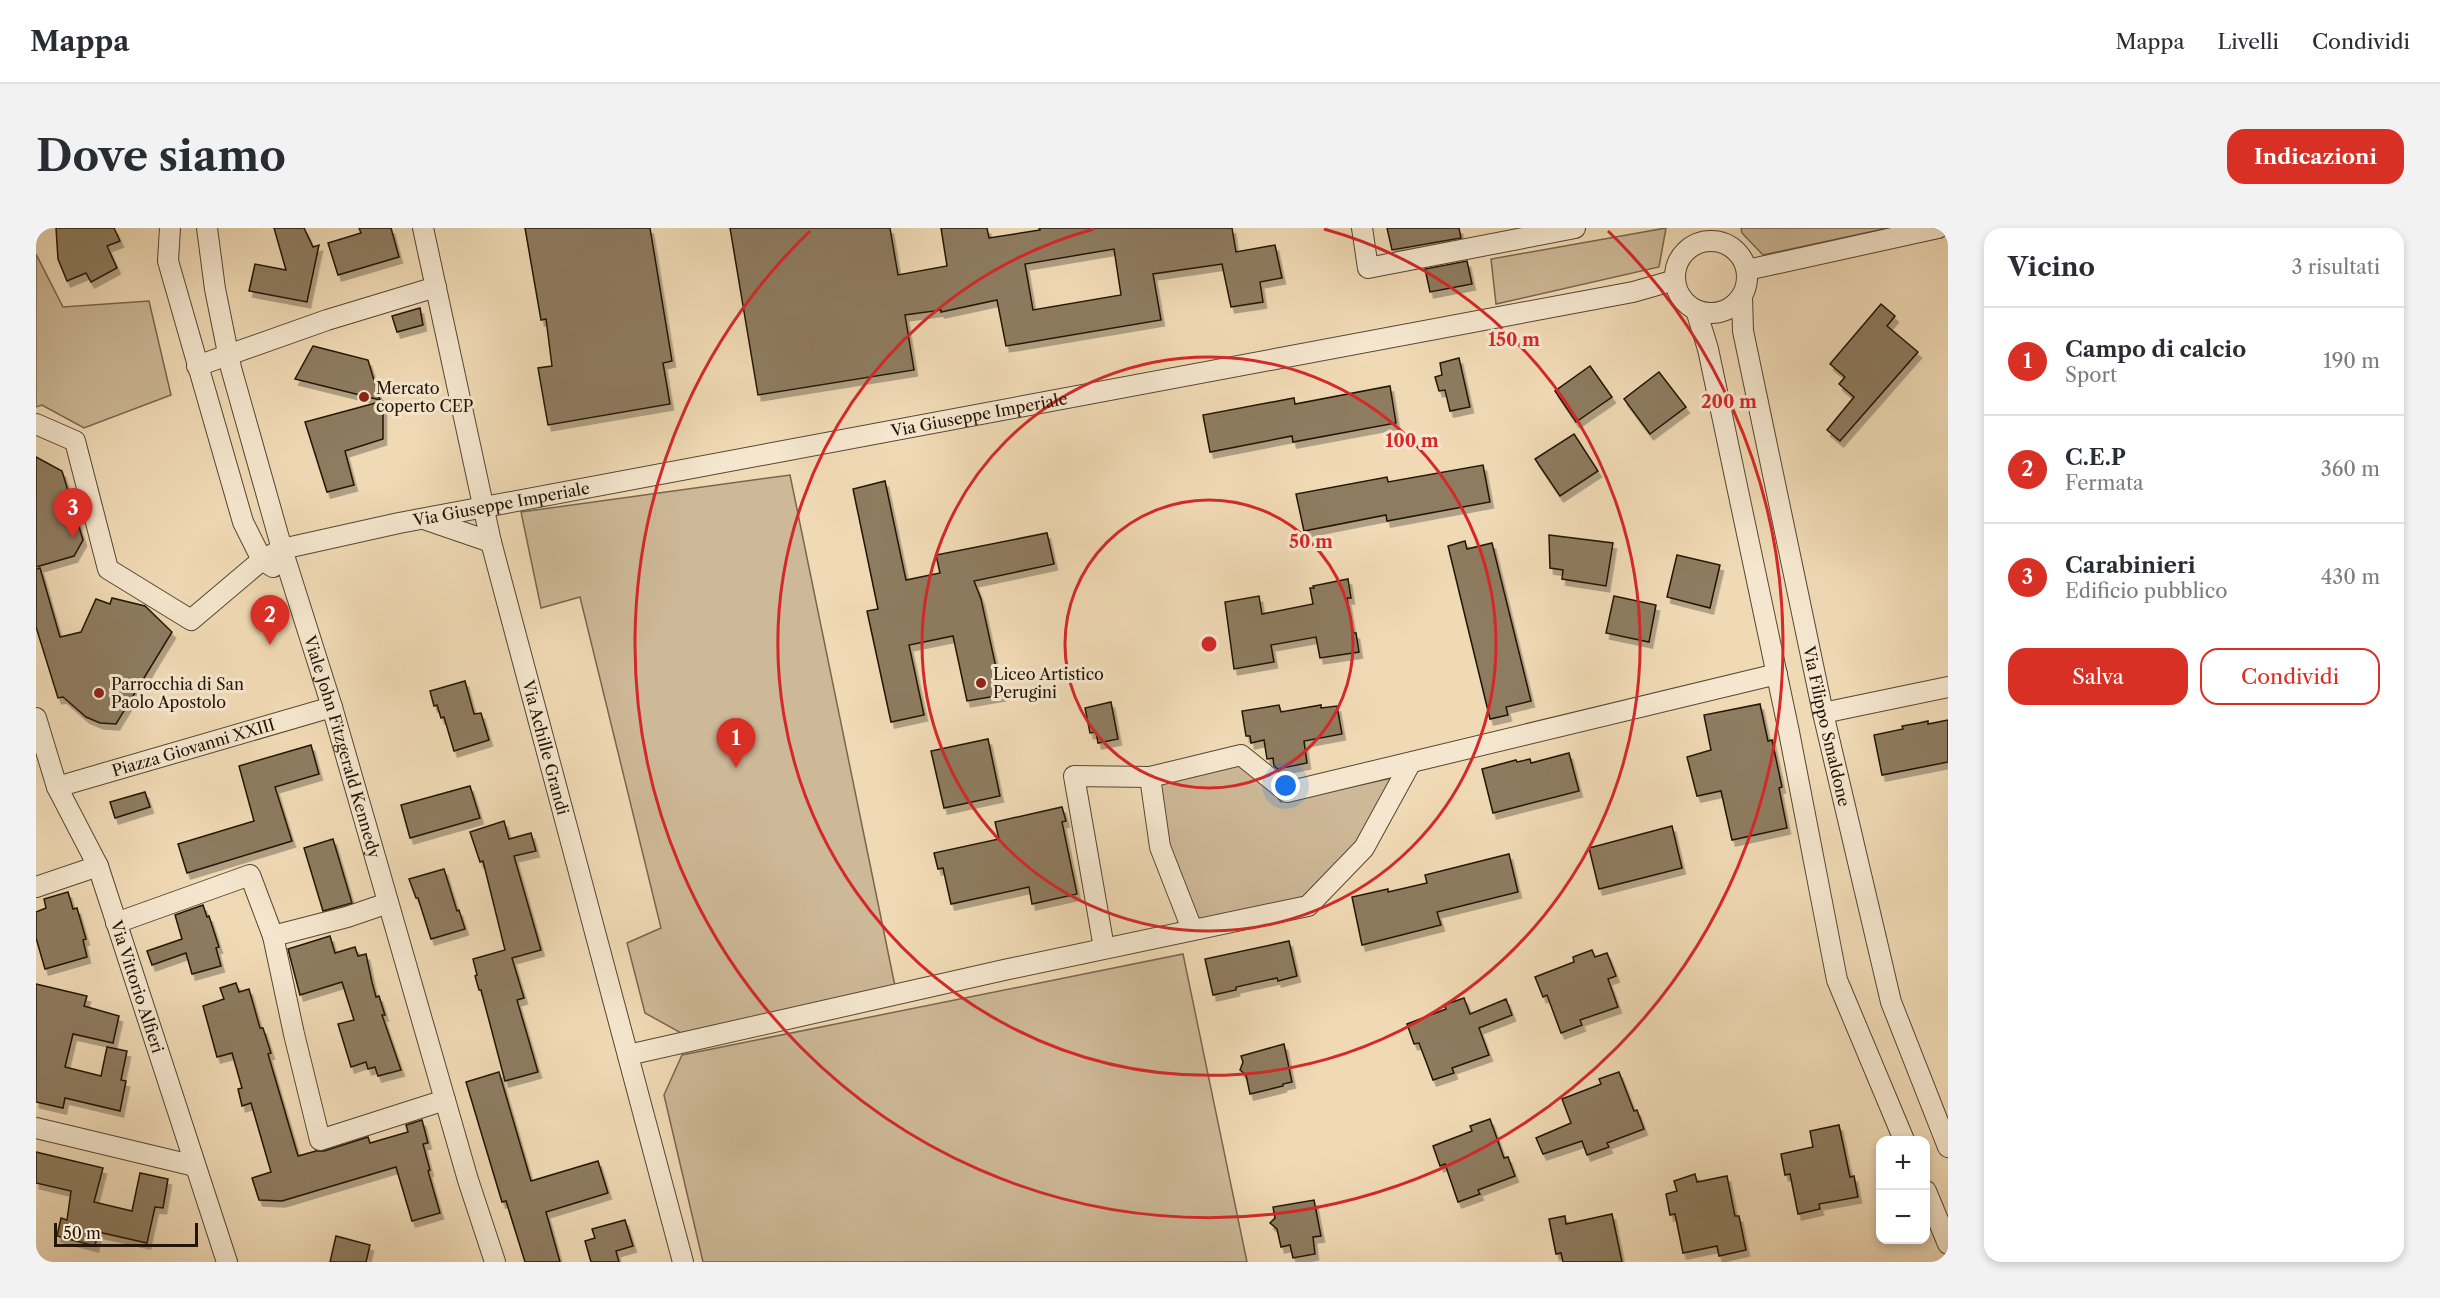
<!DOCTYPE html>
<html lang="it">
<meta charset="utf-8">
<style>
:root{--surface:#fff;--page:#f2f2f3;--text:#2b2b33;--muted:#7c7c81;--line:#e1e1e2;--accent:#d93025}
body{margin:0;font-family:"Libre Caslon Text",serif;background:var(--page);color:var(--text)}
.controls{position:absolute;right:18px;bottom:18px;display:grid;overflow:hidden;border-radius:12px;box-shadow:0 3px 9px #0003}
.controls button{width:54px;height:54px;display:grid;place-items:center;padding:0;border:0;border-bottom:2px solid var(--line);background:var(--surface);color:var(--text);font:30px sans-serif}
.scale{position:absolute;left:18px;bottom:15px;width:144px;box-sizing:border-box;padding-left:6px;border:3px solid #231405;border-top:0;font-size:16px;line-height:21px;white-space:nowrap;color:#231405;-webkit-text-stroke:4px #f5e7cf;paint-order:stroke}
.you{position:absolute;left:1250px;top:558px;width:21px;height:21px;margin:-15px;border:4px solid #fff;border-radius:50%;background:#1a73e8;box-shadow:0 0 0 9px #1a73e833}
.badge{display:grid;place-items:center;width:39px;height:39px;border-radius:50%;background:var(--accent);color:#fff;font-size:20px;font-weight:700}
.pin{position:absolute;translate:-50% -50px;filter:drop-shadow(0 2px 3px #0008)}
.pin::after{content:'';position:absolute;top:32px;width:21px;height:18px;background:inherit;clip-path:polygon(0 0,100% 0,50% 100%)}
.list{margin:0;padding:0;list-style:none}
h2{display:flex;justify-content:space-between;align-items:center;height:78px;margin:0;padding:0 24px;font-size:26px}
h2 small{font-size:20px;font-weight:400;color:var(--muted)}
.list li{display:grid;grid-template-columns:39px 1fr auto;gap:18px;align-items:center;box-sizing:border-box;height:108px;padding:0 24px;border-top:2px solid var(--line)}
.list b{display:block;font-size:22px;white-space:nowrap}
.list p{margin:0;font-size:20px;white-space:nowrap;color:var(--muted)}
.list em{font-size:20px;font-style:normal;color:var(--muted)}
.actions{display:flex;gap:12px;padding:18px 24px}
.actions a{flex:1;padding:14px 0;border:2px solid var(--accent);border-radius:18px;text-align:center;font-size:21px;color:var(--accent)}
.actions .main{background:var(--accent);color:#fff}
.map{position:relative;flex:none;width:1912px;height:1034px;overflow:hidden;border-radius:18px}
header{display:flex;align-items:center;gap:36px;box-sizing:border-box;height:84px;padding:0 30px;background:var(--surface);border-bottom:2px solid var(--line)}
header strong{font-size:28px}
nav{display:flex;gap:33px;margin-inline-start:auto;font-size:21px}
.intro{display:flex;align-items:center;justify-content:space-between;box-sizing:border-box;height:144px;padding:0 36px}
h1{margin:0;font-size:42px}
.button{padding:15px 27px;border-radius:18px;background:var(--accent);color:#fff;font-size:21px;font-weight:700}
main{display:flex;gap:36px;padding:0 36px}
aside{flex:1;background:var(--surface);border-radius:18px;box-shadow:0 3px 9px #0003}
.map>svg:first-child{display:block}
</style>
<header>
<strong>Mappa</strong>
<nav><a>Mappa</a><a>Livelli</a><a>Condividi</a></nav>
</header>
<div class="intro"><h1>Dove siamo</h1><a class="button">Indicazioni</a></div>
<main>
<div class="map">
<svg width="1912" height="1034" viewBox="0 0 1912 1034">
<defs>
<filter id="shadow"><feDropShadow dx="3.5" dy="6" stdDeviation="0" flood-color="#0004"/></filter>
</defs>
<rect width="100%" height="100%" fill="#f0dab5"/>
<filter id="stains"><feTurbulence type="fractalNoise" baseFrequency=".00333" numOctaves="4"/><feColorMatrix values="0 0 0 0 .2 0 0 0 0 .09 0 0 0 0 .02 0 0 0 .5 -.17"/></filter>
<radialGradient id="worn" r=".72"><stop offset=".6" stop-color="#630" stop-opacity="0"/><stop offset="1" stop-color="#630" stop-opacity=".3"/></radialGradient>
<g fill="#cdb897" stroke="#78664e" stroke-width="1.5">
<path d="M1630,0L1623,39L1460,76L1455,31Z"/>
<path d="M1705,0H1852L1727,27L1706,5Z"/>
<path d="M0,26L27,79L113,73L135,167L48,200L6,177L0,179Z"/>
<path d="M754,247L859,758L645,805L609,785L591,715L625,700L544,369L505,380L485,284Z"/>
<path d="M1205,527L1245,574L1356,550L1328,620L1272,678L1156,701L1124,619L1120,547Z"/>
<path d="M1147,726L1211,1034H667L628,867L646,827Z"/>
</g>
<g fill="#8e7b61" stroke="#231405" stroke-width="1.5" fill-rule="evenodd" filter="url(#shadow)">
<path d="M20,0H78L84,13L71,18L81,40L55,54L50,45L31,53L22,31Z"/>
<path d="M238,0H268L277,19L283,17L271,74L213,63L219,36L250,42Z"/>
<path d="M323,0H355L363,29L302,47L292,15L325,5Z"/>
<path d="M489,0H614L636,133L627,135L634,176L512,197L502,140L516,138L510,91L505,92Z"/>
<path d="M694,0H854L862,47L911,38L905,0H951L953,10L1004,2L1003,0H1196L1200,24L1239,17L1246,50L1224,54L1227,74L1195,79L1186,36L1117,46L1125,92L970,118L961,72L905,84V82L869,87L878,142L722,167ZM1078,21L1085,67L997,82L989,36Z"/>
<path d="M1351,0H1423L1425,10L1356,22Z"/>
<path d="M1431,33L1436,56L1394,64L1389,41Z"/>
<path d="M1845,76L1859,88L1851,98L1882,124L1804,213L1791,202L1818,169L1803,156L1809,149L1794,136Z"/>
<path d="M384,80L387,97L361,104L356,88Z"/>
<path d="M277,118L332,132L344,172L259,151Z"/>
<path d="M1423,130L1434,179L1414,183L1409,162L1403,163L1399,149L1406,147L1404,135Z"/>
<path d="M1554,138L1576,169L1540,194L1519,163Z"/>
<path d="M1623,144L1650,179L1614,206L1588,171Z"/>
<path d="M1354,158L1360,195L1257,214L1256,208L1174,224L1167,187L1258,170L1259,176Z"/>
<path d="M347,173V211L309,223L318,257L291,264L269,194Z"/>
<path d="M1538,206L1562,243L1524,268L1499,231Z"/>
<path d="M0,229L26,243L47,312L38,328L0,339Z"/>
<path d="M1447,237L1454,274L1351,293L1350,287L1268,303L1260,266L1351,249L1352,254Z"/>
<path d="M849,253L870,352L904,345L900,327L1011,305L1018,336L938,353L945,371L966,467L931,473L917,408L873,417L888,487L855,494L831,383L842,381L817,261Z"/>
<path d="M1513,307L1577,315L1570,358L1526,351L1527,342L1514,340Z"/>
<path d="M1429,313L1431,321L1456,315L1495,473L1470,479L1472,487L1454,491L1412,318Z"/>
<path d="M1641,327L1684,337L1674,380L1631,369Z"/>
<path d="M4,340L24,409L45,404L60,371L74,376L76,370L109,378L136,404L80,496L64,495L50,489L27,469L22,470L0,399V341Z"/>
<path d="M1312,351L1315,370H1311L1317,405H1320L1323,424L1284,430L1280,409L1235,417L1238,434L1198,441L1189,374L1223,368L1226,386L1277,376L1274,360H1278L1277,358Z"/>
<path d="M1578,368L1620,377L1613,414L1570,405Z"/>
<path d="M429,453L438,486L445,485L453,512L418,523L408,489L405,490L401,477L398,478L394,463Z"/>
<path d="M1075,474L1082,511L1062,515L1060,504L1054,505L1049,480Z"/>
<path d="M1724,476L1732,513L1736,512L1746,559L1743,560L1751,600L1696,612L1685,563L1661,568L1651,529L1675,522L1668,487Z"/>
<path d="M1243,477L1245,484L1285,477V480L1301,478L1306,506L1268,513L1271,535L1242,541L1238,538L1237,530L1231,531L1228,512L1215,515L1214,508H1210L1206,483Z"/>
<path d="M1912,492V534L1846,547L1838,507L1867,501L1866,498L1883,495L1892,493V496Z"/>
<path d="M952,511L964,568L908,580L895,523Z"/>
<path d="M275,517L283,546L239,559L256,613L151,645L142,616L218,593L203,538Z"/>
<path d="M1533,525L1543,563L1457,585L1446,541L1480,532L1481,534L1494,531L1495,535Z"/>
<path d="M434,558L444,590L374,610L365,577Z"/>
<path d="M109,564L114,579L79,590L74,574Z"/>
<path d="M1026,579L1030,593L1026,594L1041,666L996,676L993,659L915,676L907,640L902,641L898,625L963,611L959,594Z"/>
<path d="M468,593L473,611L495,605L500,623L478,628L505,722L476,730L488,770L481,772L502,844L469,853L445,762H443L439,748L441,747L437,731L469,722L447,633L444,634L434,604Z"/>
<path d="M1636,598L1646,640L1563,661L1553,620Z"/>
<path d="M297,611L316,675L287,683L268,620Z"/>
<path d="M1473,626L1482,664L1401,684L1405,697L1326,717L1316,669L1352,661V664L1391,655L1389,647Z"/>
<path d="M408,641L421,683L423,682L429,701L395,711L382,670H380L373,651Z"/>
<path d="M32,664L37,681L41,680L50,711L47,712L51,729L9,741L0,710V684L10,680L8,671Z"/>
<path d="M167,677L171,689L173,688L183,719L180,720L185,738L156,746L150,725L116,737L111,723L146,711L139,687Z"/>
<path d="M294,708L299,725L319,719L322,728L330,726L336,754L340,769L343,768L349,787H346L365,842L342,848L339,839L332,841L330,834L315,839L302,796L318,792L306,754L264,767L252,721Z"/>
<path d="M1253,713L1261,748L1242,753L1241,750L1200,759V762L1177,767L1169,731Z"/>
<path d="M1556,722L1559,729L1571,725L1580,748L1572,751L1582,779L1544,792L1546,797L1525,805L1511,767L1507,769L1499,749L1538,734L1537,729Z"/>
<path d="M200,755L203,764L213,761L224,800H227L235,825L232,826L262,928L280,923H288L332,909L334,915L372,904L370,897L386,892L392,915L387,916L394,942L392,943L404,985L376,993L360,939L246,973L223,972L216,950L235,944L215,875L206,878L202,861L206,860L196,825L181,829L167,778L188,771L184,760Z"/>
<path d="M0,756L51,768L48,778L83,788L77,815L37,806L29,839L65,848L71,819L91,823L85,852L90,853L84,883L29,870L27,880L0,874Z"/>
<path d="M1428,770L1434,786L1470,771L1476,787L1443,800L1453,827L1416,840L1418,845L1397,852L1383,815L1378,816L1371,796L1410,781L1408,777Z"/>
<path d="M1248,816L1256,854L1247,856V858L1214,866L1210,847L1204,842L1207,834L1205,828Z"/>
<path d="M463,844L495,953L562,933L572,965L510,984L524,1034H489L470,973L466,974L430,854Z"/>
<path d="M1583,844L1598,883L1601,882L1608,901L1571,915L1573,919L1551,927L1546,913L1507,926L1500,910L1535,895L1526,871L1565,856L1563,851Z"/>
<path d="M1454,891L1468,930L1472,929L1479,948L1442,962L1444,966L1422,974L1409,936L1404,938L1397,918L1436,903L1434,898Z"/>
<path d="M1803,897L1814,949L1818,948L1822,969L1783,976L1784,981L1762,986L1754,946L1749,947L1745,926L1777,919L1774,903Z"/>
<path d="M0,924L67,940L58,974L96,983L104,945L132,951L127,980L119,979L111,1015L62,1004L59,1018L21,1008L25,990L31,992L35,963L0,955Z"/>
<path d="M1659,946L1661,954L1691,948L1699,988H1703L1710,1022L1683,1028L1681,1018L1647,1025L1639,986L1634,987L1630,966L1641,963L1638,953Z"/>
<path d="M1278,972L1285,1008L1277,1009L1279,1026L1257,1030L1254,1017L1245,1019L1241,1001L1234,995L1239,990L1237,979Z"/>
<path d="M1576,986L1586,1034H1527L1525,1025L1520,1026L1513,991L1529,988L1530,996Z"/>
<path d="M589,992L597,1018L580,1023L583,1034H555L549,1013L559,1010L556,1001Z"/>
<path d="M300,1008L334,1017L330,1034H294Z"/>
</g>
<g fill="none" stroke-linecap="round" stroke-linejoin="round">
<g stroke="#564631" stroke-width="22">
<g id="minor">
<path d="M134,0L132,33L207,294L226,332L237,339"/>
<path id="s1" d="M171,0L179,61L195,140L246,321L296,479L432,952L459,1034"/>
<path id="s2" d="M387,0L455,314L647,1034"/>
<path d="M1326,0L1332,40L1539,0"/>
<circle cx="1675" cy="49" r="36"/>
<path d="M1711,42L1902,0"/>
<path id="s3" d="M1706,69L1707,103L1787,485L1855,774L1912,919"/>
<path d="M1660,82L1672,121L1753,504L1801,752L1868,912"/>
<path d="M161,138L291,92L400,59"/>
<path id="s4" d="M0,196L39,213L72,341L155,392L226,332L246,321L363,295L1597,64L1639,52"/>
<path d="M388,291L455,314"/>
<path d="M1787,485L1912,459"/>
<path id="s5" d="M0,490L21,559L62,638L191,1034"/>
<path d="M1114,549L1124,619L1156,701"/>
<path id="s6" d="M21,559L296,479"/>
<path d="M0,659L62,638"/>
<path d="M80,695L214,647L237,708L311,689L352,675"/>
<path d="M237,708L258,806L284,912L409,872"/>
<path d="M1068,720L1038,548L1114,549L1205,527L1251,564L1741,446"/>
<path d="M592,827L968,742L1272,678L1328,620L1374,536"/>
<path d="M0,900L159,938"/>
<path d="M1890,963L1912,1016"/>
</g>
</g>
<use href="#minor" stroke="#f5e7cf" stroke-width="20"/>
</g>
<g fill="none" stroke="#d62828" stroke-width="3">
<circle cx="1173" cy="416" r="144"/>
<circle cx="1173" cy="416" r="287"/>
<path d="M1288 1A431 431 0 1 1 1058 1"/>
<path d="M1572 3A574 574 0 1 1 774 3"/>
</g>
<g fill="#8f2418" stroke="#f5e7cf" stroke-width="2">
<circle cx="328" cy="169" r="6"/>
<circle cx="945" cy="455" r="6"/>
<circle cx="63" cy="465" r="6"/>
</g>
<g text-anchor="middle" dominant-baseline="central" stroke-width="6" stroke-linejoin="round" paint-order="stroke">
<g font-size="16" fill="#231405" stroke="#f5e7cf" text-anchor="start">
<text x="340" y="160">Mercato<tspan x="340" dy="18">coperto CEP</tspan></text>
<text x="957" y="446">Liceo Artistico<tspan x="957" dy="18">Perugini</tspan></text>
<text x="75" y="456">Parrocchia di San<tspan x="75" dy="18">Paolo Apostolo</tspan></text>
</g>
<g font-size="16" fill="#231405" stroke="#f5e7cf">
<text stroke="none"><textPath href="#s4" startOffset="1098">Via Giuseppe Imperiale</textPath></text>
<text stroke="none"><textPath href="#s4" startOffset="612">Via Giuseppe Imperiale</textPath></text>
<text stroke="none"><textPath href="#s3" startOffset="438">Via Filippo Smaldone</textPath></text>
<text stroke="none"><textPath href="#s6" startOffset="142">Piazza Giovanni XXIII</textPath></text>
<text stroke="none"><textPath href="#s1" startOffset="537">Viale John Fitzgerald Kennedy</textPath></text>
<text stroke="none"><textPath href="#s2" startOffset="534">Via Achille Grandi</textPath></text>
<text stroke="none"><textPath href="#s5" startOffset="288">Via Vittorio Alfieri</textPath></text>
</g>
</g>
<circle cx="1173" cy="416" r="9" fill="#d62828" stroke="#f5e7cf" stroke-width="3"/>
<g font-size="18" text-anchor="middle" font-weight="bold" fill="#d62828" stroke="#f5e7cf" stroke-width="6" stroke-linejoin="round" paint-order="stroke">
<text x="1478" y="118">150 m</text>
<text x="1693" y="180">200 m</text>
<text x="1376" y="219">100 m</text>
<text x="1275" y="320">50 m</text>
</g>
<rect width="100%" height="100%" filter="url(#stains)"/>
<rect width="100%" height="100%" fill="url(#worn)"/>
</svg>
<div class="controls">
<button>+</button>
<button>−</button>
</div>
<div class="scale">50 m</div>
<div class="you"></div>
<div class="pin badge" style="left:700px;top:540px">1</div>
<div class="pin badge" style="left:234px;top:417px">2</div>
<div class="pin badge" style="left:37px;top:310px">3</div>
</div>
<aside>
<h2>Vicino<small>3 risultati</small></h2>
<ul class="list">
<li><span class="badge">1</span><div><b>Campo di calcio</b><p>Sport</p></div><em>190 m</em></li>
<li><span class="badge">2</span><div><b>C.E.P</b><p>Fermata</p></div><em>360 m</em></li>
<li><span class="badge">3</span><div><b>Carabinieri</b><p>Edificio pubblico</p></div><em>430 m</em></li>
</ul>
<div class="actions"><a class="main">Salva</a><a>Condividi</a></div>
</aside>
</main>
